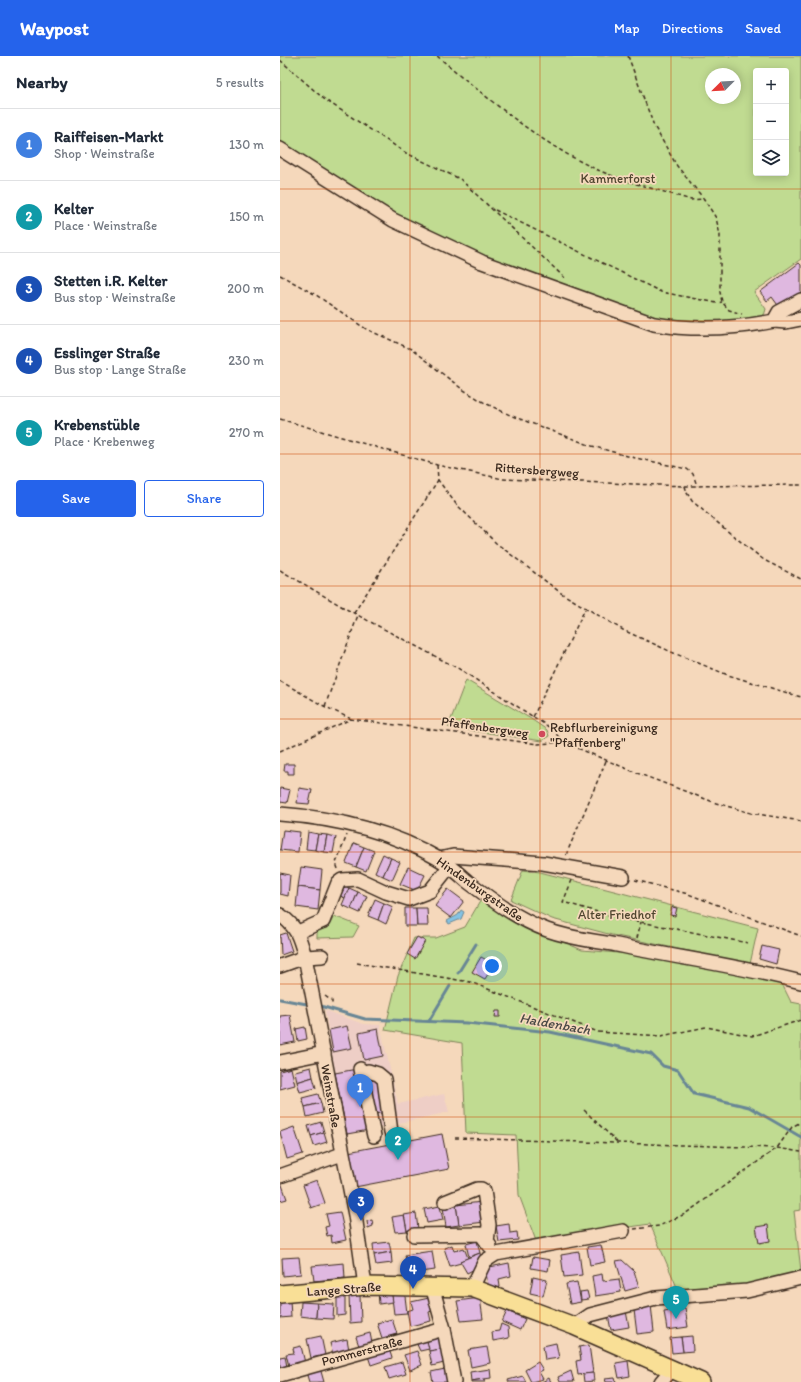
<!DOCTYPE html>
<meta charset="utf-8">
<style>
:root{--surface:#fff;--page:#f6f6f7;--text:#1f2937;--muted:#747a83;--line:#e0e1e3;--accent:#2563eb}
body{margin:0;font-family:Itim,sans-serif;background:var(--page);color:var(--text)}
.controls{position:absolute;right:12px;top:12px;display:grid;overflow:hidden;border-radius:4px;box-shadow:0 2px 10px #0003}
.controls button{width:36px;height:36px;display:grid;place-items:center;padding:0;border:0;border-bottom:1px solid var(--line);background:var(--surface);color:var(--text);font:20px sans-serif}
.compass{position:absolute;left:425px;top:12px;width:36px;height:36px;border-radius:50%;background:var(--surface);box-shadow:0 2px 10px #0003;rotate:246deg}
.you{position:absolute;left:212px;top:910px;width:14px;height:14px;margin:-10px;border:3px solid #fff;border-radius:50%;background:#1a73e8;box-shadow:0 0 0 6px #1a73e833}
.badge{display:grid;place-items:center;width:26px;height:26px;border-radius:50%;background:var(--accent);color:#fff;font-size:13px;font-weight:700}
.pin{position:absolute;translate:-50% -33px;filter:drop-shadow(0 1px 2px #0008)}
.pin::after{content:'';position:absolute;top:21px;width:14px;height:12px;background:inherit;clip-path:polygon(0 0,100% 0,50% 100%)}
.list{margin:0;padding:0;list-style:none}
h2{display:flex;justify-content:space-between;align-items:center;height:52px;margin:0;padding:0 16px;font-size:17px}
h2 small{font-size:13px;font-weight:400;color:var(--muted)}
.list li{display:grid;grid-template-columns:26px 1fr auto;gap:12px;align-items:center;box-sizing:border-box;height:72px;padding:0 16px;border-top:1px solid var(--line)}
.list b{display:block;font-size:15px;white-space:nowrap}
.list p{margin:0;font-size:13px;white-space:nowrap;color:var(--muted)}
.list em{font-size:13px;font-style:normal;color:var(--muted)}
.actions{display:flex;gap:8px;padding:12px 16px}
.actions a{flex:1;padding:9px 0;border:1px solid var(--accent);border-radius:4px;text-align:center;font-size:14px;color:var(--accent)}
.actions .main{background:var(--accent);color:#fff}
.icon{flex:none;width:22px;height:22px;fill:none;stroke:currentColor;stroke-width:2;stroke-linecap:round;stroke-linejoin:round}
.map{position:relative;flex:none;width:521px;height:1326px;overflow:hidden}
header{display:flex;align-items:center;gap:24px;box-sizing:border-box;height:56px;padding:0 20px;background:var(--accent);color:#fff}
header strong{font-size:19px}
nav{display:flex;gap:22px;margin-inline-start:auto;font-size:14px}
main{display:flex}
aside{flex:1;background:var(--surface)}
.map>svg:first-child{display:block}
</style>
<header>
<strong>Waypost</strong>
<nav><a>Map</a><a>Directions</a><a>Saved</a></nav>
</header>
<main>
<aside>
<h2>Nearby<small>5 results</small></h2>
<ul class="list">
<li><span class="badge" style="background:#3f7fe0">1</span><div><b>Raiffeisen-Markt</b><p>Shop · Weinstraße</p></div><em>130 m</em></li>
<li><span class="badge" style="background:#0f9aa8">2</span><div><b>Kelter</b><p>Place · Weinstraße</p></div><em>150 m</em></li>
<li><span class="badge" style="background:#1a4fb4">3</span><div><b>Stetten i.R. Kelter</b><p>Bus stop · Weinstraße</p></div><em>200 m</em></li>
<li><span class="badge" style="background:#1a4fb4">4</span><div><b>Esslinger Straße</b><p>Bus stop · Lange Straße</p></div><em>230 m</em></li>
<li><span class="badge" style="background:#0f9aa8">5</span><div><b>Krebenstüble</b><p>Place · Krebenweg</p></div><em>270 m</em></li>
</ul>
<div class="actions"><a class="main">Save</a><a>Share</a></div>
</aside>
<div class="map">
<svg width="521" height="1326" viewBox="0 0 521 1326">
<rect width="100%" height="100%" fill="#f5d8bb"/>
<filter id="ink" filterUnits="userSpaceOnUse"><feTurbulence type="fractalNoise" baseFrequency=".025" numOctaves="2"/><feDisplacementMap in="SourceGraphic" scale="8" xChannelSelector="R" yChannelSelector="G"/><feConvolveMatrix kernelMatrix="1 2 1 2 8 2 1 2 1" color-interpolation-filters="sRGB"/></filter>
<g filter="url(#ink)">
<path fill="#eecec6" d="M45,954L83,968L100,969L118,1048L164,1038L169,1056L65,1079Z"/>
<g fill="#c0db91" stroke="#7e8258" fill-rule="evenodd">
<path d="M0,0H521V203L474,236L486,253L483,263L464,267H385L199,200L115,159L0,86ZM476,15H506V117H476ZM431,18H455V42H431Z"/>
<path d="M186,624L251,663L267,674L269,680L262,685L168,671Z"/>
<path d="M243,814L260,816L478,872L470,908L332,879L272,863L231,844Z"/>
<path d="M202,842L242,868L302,894L363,899L500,924L511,946L521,948V1154L514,1155L521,1215L454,1231L399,1236L370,1168L256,1185L239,1139L236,1079L186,1077L182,987L105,974L118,920L134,882H156L185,871Z"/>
<path d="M54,860L79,870L73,881L37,882V874L48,872Z"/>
</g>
<path fill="#84c3e4" stroke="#678695" d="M181,854L184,856L181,863L169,868L167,865L178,859Z"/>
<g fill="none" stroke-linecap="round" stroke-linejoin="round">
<g stroke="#678695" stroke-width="3">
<path d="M178,917L196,888"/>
<path d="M0,943L32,949"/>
<path d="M37,949L85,963L187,967L270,976L371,998L383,1010L398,1014L414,1038L469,1051L521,1081"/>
<path d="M149,965L170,930"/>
</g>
</g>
<g fill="#dfb8e0" stroke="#3b2a1e">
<path d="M519,207L521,209V236L500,252L492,241L487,245L480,236Z"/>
<path d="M5,708H14V718H8V715H4Z"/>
<path d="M0,732L10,734L7,747L0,746Z"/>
<path d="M19,732L32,734L29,748L17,747Z"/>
<path d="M3,774L20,776L18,796L0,794Z"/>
<path d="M28,776L38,778L35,794L26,793Z"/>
<path d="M38,778L47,779L44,796L35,794Z"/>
<path d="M47,779L56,781L53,797L44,796Z"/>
<path d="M74,787L84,791L76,811L66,807Z"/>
<path d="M84,791L94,795L86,815L76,811Z"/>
<path d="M103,798L111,802L103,820L95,816Z"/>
<path d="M111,802L120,806L112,824L103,820Z"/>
<path d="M21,811L42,814L40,834L18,831Z"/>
<path d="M128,811L145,819L137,835L120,828Z"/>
<path d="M0,817L10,819L8,840L0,838Z"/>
<path d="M65,830L69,832L65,842L60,840Z"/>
<path d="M18,831L40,834L38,854L16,851Z"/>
<path d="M69,832L78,836L71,853L62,849Z"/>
<path d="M168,833L184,845L171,862L155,850Z"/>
<path d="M78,836L87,840L80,857L71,853Z"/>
<path d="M95,843L104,847L98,864L88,860Z"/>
<path d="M104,847L113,851L106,868L98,864Z"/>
<path d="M392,851L397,852L395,860L390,859Z"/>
<path d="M125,852H136L137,870H125Z"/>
<path d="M136,852H147L148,870H137Z"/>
<path d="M6,877L12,895L1,899L0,879Z"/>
<path d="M137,881L145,885L135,903L127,898Z"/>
<path d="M482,890L499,894L496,908L479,903Z"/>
<path d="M201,901L214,908L205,923L192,916Z"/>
<path d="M216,955H220V961H215Z"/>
<path d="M10,959L15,986L0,989V960Z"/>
<path d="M67,970L72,992L53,996L49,974Z"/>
<path d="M25,971L27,983L18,985L16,973Z"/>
<path d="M98,973L103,1000L84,1004L79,977Z"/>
<path d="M31,1011L33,1021L17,1026L15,1015Z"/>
<path d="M11,1012L15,1029L0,1033V1015Z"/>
<path d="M77,1013L89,1074L67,1078L55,1017Z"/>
<path d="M33,1021L36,1032L20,1036L17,1026Z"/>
<path d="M102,1022L108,1056L94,1058L87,1025Z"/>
<path d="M38,1038L41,1047L25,1051L22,1042Z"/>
<path d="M41,1047L43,1057L27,1061L25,1051Z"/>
<path d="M41,1066L44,1076L31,1080L28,1070Z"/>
<path d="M14,1071L23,1098L7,1103L0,1076Z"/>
<path d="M44,1076L47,1086L34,1090L31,1080Z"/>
<path d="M162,1078L169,1113L75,1131L68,1096Z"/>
<path d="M37,1124L45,1147L31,1152L23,1129Z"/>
<path d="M1,1126L7,1143L0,1145V1127Z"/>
<path d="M202,1146L205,1166L179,1169L176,1149Z"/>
<path d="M176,1149L179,1169L166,1171L163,1151Z"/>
<path d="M160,1150L163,1164L147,1167L144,1153Z"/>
<path d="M60,1156L66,1184L52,1187L51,1179L47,1180L45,1171L49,1170L46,1158Z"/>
<path d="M136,1157L138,1173L127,1175L124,1159Z"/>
<path d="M124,1159L127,1175L115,1176L112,1161Z"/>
<path d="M92,1164L93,1170L88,1172L87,1165Z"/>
<path d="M229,1168L230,1177L237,1176L238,1184L219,1186L216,1170Z"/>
<path d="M488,1169L490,1185L479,1187L476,1171Z"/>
<path d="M197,1185L200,1197L189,1201L186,1188Z"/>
<path d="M109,1186L111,1196L94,1199L93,1188Z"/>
<path d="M172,1189L174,1195L184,1192L188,1202L180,1205L181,1207L170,1210L164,1192Z"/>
<path d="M321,1189L325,1206L310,1209L307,1191Z"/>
<path d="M152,1195L155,1214L128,1218L125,1199Z"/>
<path d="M111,1196L112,1207L96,1209L94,1199Z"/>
<path d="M299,1196L302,1219L284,1221L281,1199Z"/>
<path d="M200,1197L202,1209L187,1217L180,1205Z"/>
<path d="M19,1201L21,1218L3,1220L2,1202Z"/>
<path d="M253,1201L270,1204L268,1215L251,1212Z"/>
<path d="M342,1204L354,1215L359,1231L345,1235L336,1205Z"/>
<path d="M64,1207L65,1222L34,1225L32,1210Z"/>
<path d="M229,1207L231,1220L219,1223L220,1231L209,1234L205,1212Z"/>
<path d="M322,1218L323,1225L339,1223L341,1236L315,1240L312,1220Z"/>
<path d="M253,1221L267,1224L263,1240L250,1237Z"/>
<path d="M297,1226L301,1246L290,1248L286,1228Z"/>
<path d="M124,1232L127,1257L114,1258L111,1234Z"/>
<path d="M111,1234L113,1246L99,1248L98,1235Z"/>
<path d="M307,1235L309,1243L301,1244L300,1236Z"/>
<path d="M57,1236H65V1259L57,1260Z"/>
<path d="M69,1239H80L81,1266L70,1267Z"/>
<path d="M149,1242L152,1255L149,1256L151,1265L130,1270L127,1255L133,1253L131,1246Z"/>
<path d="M200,1242L203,1263L181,1265L177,1245Z"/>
<path d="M0,1244H10L11,1261L0,1262Z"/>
<path d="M21,1246L37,1247L36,1262L20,1260Z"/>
<path d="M37,1247L54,1248L53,1263L36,1262Z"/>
<path d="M371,1249L374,1276L357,1278L354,1254L361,1253V1250Z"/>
<path d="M405,1252L408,1271L387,1274L384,1255Z"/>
<path d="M227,1255L245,1263L240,1274L222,1266Z"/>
<path d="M346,1255L349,1271L331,1274L328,1259Z"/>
<path d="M112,1263L117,1278L102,1282L97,1267Z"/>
<path d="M221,1268L228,1271L229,1282L213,1285L212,1276L219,1275Z"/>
<path d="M90,1277L92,1287L79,1290L76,1281Z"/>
<path d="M159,1279L161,1293L149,1295L146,1281Z"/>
<path d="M41,1280L45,1299L31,1302L27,1283Z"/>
<path d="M412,1280L413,1295L403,1296L401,1281Z"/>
<path d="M146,1281L149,1293L140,1295L135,1284Z"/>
<path d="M401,1281L403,1296L392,1297L390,1282Z"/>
<path d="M67,1283L69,1294L53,1298L50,1287Z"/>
<path d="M276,1287L279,1302L265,1304L263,1290Z"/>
<path d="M309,1289L313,1317L298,1319L296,1305L301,1304L299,1291Z"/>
<path d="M21,1290L25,1307L9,1310L6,1298L14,1297L13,1292Z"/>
<path d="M108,1290L112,1302L91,1309L87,1297Z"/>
<path d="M207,1291L210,1307L191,1311L188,1294Z"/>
<path d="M161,1293L164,1307L152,1310L149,1295Z"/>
<path d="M137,1295L142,1309L130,1314L124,1299Z"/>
<path d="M5,1300L7,1311L0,1313V1301Z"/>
<path d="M348,1305L350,1320L339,1322L336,1307Z"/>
<path d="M122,1306L126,1318L109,1323L105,1311Z"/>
<path d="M258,1306L263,1314L259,1316L263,1323L251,1326L245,1314Z"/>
<path d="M40,1312L44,1326H29L26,1316Z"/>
<path d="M165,1313L167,1326H153L151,1316Z"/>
<path d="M210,1313L211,1322L191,1325L190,1316Z"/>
<path d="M291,1315L294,1326H280L278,1321Z"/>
<path d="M313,1317L314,1325L304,1326L303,1318Z"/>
<path d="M243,1320L246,1326H229L228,1324Z"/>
<path d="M269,1322L271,1326H262Z"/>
<path d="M335,1322L336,1326H326L325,1323Z"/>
<path d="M205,1323V1326H191V1325Z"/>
</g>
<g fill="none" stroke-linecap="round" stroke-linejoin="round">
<g stroke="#3b2a1e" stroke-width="16">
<g id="minor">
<path d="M0,93L113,164L202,206L374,268C415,275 453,273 494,265L499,256L521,244"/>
<path d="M494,265L506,266L521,263"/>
<path d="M0,758C55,762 111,775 159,803C169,809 178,817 187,825C212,844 237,863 267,874C292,883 311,884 337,889C399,902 460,910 521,926"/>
<path d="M159,803L173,800L263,807L343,821"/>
<path d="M0,859C17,870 20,883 25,901L75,1159L85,1230"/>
<path d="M18,876L43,865L58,827L62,824L78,823L106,836L129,843L150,835L169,811"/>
<path d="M0,910L25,901L42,900"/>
<path d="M0,1006L44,997"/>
<path d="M80,1013L94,1080"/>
<path d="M88,1015L98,1018L104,1023L111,1076"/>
<path d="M0,1120L62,1098"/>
<path d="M165,1146L197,1133H201L204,1135L209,1169L207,1186"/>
<path d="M134,1179L201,1178L210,1190"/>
<path d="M152,1230L164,1273L174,1326"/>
<path d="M192,1232L205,1205L216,1198L343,1175"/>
<path d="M294,1270L310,1259L376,1242L467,1235L521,1222"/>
<path d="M0,1319L164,1273"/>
<path d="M381,1326L393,1312"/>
</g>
</g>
<g stroke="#3b2a1e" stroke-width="20">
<path id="major" d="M0,1238L85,1230L192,1232L294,1270L421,1326"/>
</g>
<g stroke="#3b2a1e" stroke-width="1.5" stroke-dasharray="4 3" stroke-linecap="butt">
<path d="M157,0C207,41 258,87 318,114C347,127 380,134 411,144L424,143"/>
<path d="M348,0L374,70L397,110L424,143L436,162L440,179V236L442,246L449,254L462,258"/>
<path d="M0,4L44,43L126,97L180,123L287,224"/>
<path d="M215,154L381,236L437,247L442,246"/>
<path d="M0,219L36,239L86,273L131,293L182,333L205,347L232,360L312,390L351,401L407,413L413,418L417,430"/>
<path d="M0,363L157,409L223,423L405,430L521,429"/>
<path d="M157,409L158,424L176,448L216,487L281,537L343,574L396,598L448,619L521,641"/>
<path d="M405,430L407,437L412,445L451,478L484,504L521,523"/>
<path d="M0,514L68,554L181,614L272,673L283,686"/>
<path d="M74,557L158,424"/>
<path d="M0,625L42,649L71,663"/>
<path d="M45,650L78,559"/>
<path d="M253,661L305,553"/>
<path d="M0,695L71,663L258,688L283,686L357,717L436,747L471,757L521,765"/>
<path d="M286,799L326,705"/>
<path d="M58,813L56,807L67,779"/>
<path d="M292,824L283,846L335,861L468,887"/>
<path d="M355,824L408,838L521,880"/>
<path d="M357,882L361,866"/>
<path d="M77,907L190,926L318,976L381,980L426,971L472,980L521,964"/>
<path d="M45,940L52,945V949"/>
<path d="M304,1054L337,1086"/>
<path d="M175,1082L497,1092L521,1096"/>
<path d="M354,1173L379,1170L405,1158L497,1092L512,1071L521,1066"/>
</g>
<use href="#minor" stroke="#f5d8bb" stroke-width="13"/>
<use href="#major" stroke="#f9df96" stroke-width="17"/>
</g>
</g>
<path fill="none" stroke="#ce520f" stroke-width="1" stroke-opacity="0.55" d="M130,0V1326M260,0V1326M391,0V1326M0,133H521M0,265H521M0,398H521M0,530H521M0,663H521M0,796H521M0,928H521M0,1061H521M0,1193H521"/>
<circle fill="#d1495b" stroke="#f5d8bb" stroke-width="1.5" cx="262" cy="678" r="4"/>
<g text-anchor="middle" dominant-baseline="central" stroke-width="3.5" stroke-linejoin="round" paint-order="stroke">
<g font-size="13" fill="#4f452f" stroke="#f5d8bb">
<text x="338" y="122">Kammerforst</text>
<text x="337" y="858">Alter Friedhof</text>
</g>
<g font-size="13" fill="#3b2a1e" stroke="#f5d8bb">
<text transform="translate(257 414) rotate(4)">Rittersbergweg</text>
<text transform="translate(205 671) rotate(8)">Pfaffenbergweg</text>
<text transform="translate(200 833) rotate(35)">Hindenburgstraße</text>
<text transform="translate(51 1040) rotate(80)">Weinstraße</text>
<text transform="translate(64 1233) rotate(-4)">Lange Straße</text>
<text transform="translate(82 1295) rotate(-15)">Pommerstraße</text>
</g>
<g font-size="13" fill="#3b2a1e" stroke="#f5d8bb" text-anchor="start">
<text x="270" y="671">Rebflurbereinigung<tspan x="270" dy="15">"Pfaffenberg"</tspan></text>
</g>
<g font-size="14" font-style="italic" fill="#4a4946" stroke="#f5d8bb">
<text transform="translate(275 968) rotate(10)">Haldenbach</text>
</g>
</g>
</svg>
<div class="controls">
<button>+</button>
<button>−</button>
<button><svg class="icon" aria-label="layers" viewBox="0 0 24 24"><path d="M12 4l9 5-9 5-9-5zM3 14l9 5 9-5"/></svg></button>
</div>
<svg class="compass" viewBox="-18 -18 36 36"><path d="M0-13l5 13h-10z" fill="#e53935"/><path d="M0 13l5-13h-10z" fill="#747a83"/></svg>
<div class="you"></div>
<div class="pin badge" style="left:80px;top:1051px;background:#3f7fe0">1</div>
<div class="pin badge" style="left:118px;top:1104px;background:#0f9aa8">2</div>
<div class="pin badge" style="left:81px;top:1165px;background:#1a4fb4">3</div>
<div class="pin badge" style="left:133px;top:1233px;background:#1a4fb4">4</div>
<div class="pin badge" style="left:396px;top:1263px;background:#0f9aa8">5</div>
</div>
</main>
